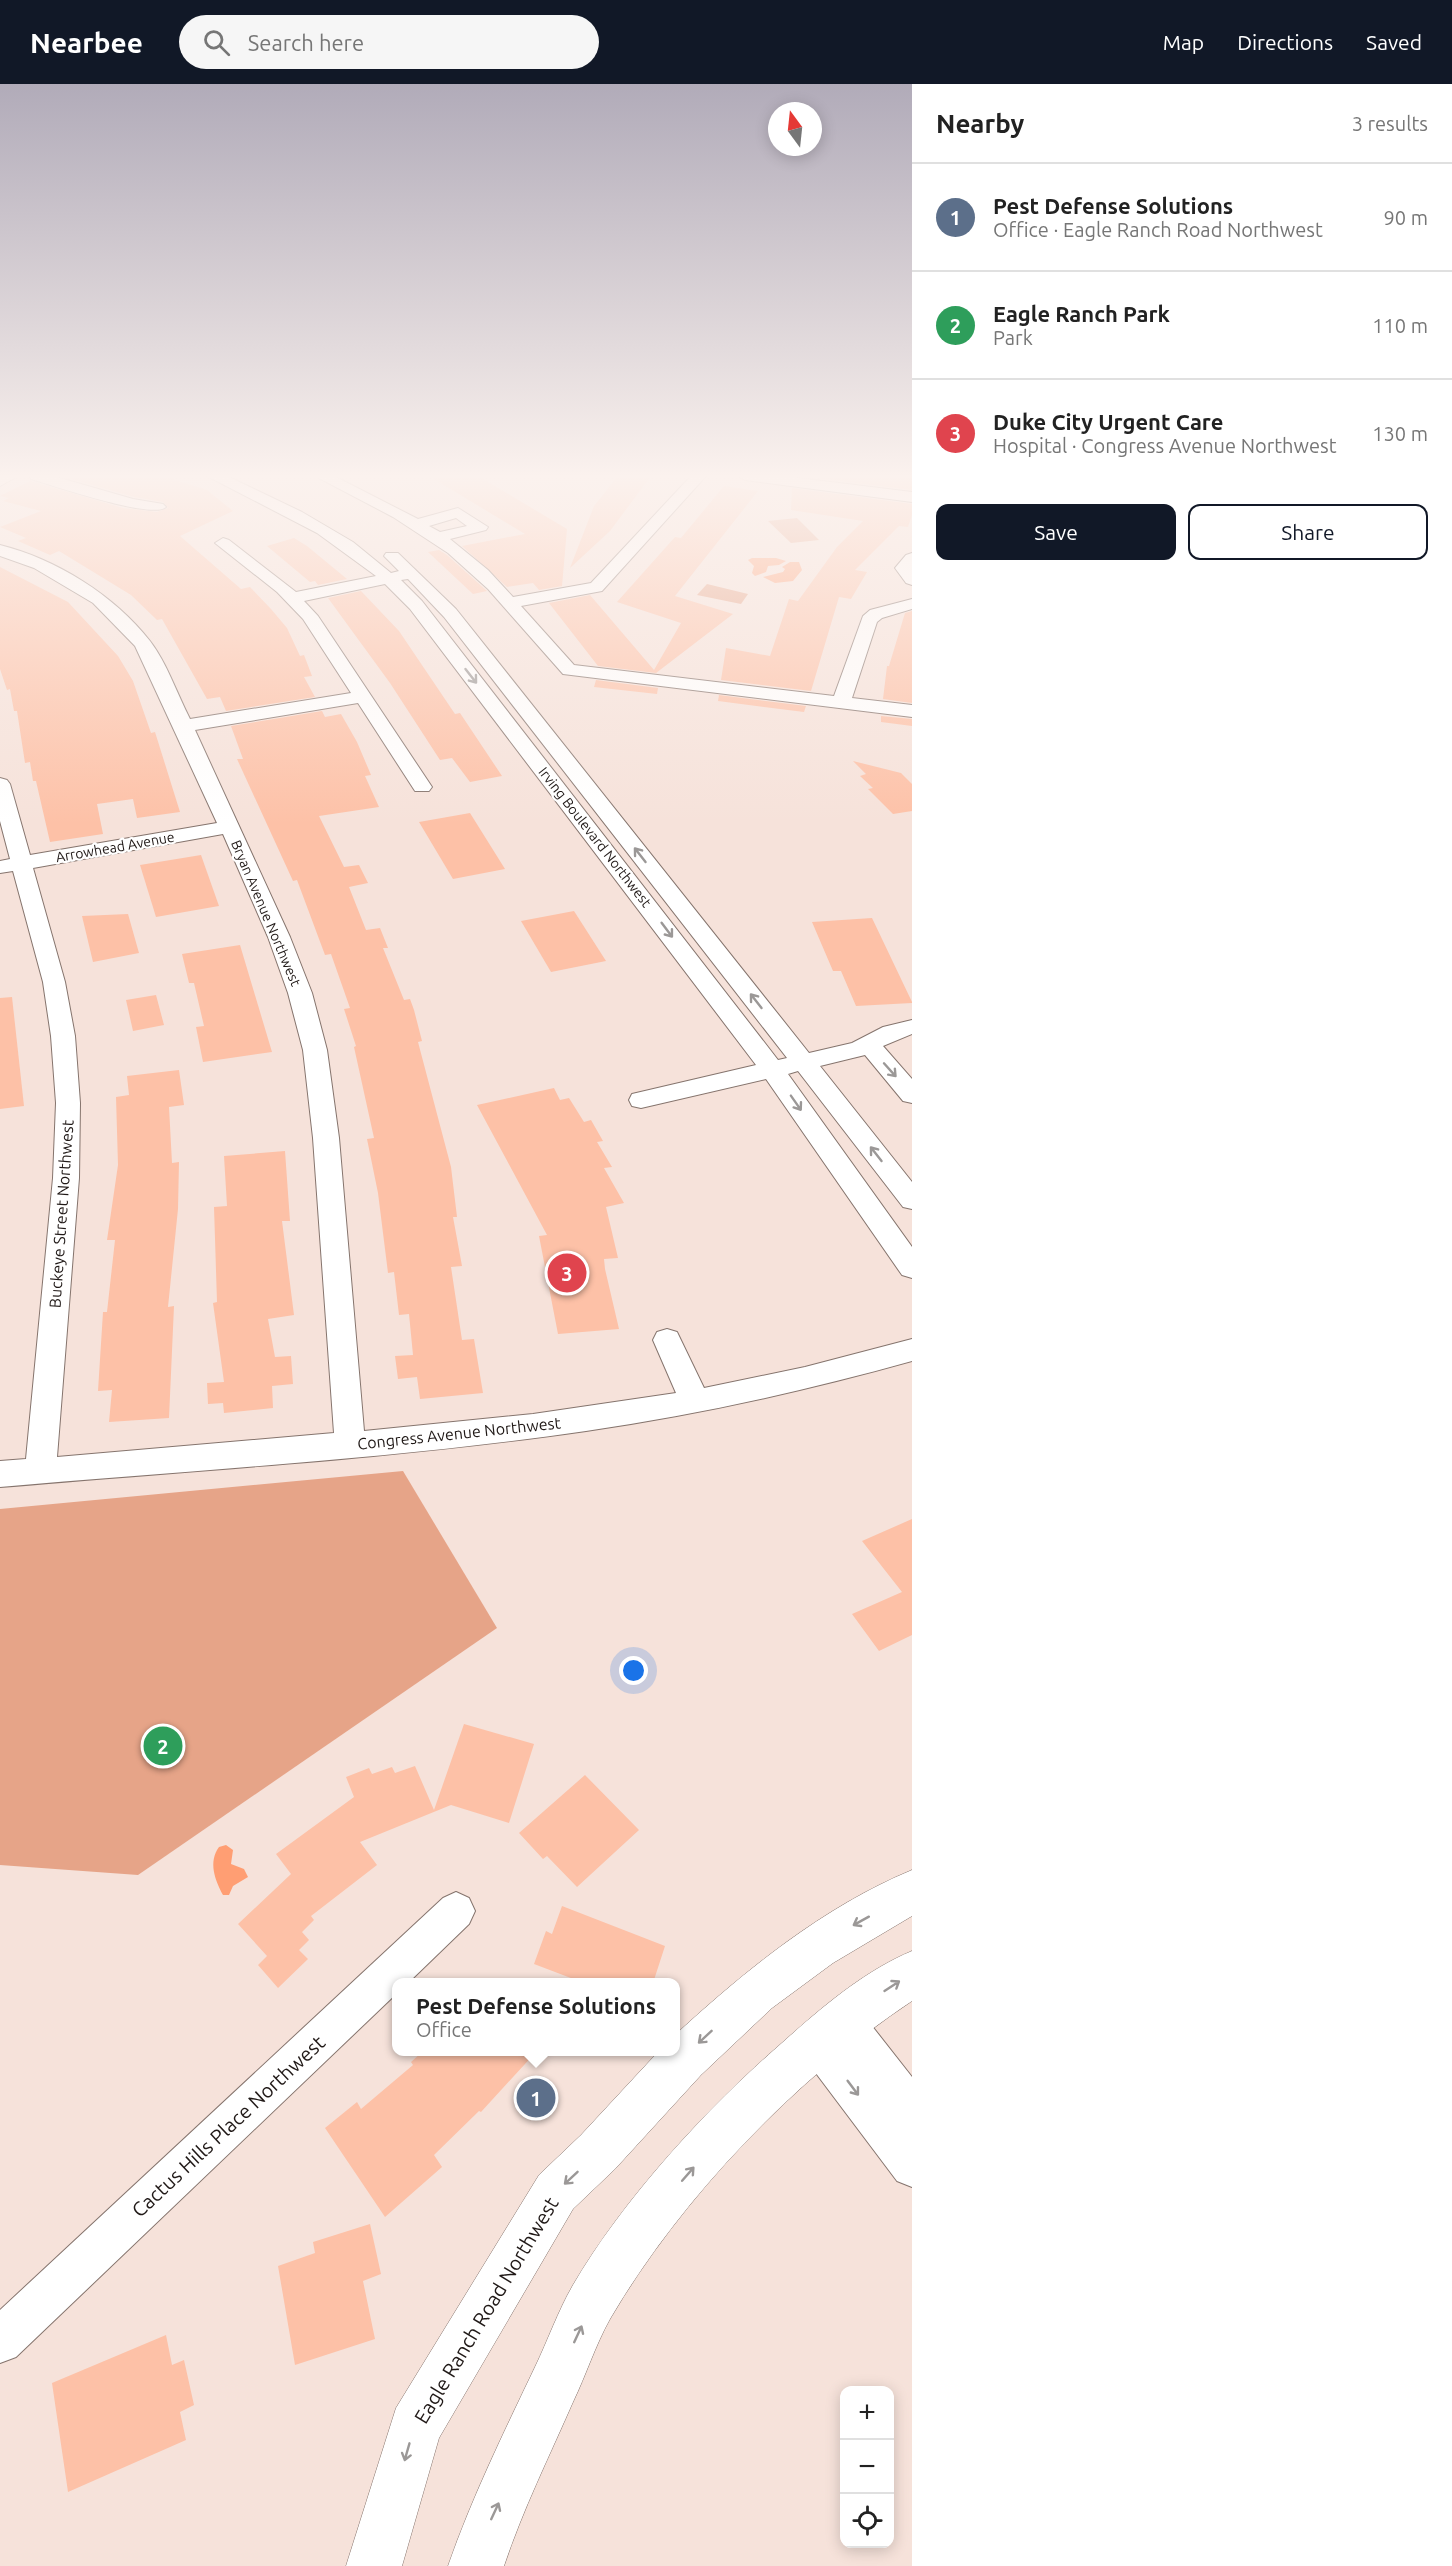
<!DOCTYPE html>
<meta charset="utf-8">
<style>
:root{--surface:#fff;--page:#f6f6f6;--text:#222;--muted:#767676;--line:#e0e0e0;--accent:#111827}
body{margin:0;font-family:Ubuntu,sans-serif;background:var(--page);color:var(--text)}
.controls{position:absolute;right:18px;bottom:18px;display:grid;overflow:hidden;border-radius:12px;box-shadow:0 3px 15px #0003}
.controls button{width:54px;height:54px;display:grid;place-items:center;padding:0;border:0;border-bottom:2px solid var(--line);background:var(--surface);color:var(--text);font:30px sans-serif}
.compass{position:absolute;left:768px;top:18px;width:54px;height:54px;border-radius:50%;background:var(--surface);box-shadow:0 3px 15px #0003;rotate:345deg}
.you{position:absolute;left:634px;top:1587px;width:21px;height:21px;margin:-15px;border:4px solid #fff;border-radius:50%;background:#1a73e8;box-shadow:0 0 0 9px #1a73e833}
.badge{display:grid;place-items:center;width:39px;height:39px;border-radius:50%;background:var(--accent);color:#fff;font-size:20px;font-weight:700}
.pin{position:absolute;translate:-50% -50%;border:3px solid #fff;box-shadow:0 2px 6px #0006}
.popup{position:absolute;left:392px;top:1894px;width:288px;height:78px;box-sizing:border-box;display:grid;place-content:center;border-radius:12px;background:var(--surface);filter:drop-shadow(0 2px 4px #0005);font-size:20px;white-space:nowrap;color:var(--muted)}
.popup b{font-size:22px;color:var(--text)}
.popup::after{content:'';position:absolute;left:50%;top:100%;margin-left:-12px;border:12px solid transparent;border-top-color:var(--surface)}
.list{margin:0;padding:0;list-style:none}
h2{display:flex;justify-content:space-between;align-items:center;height:78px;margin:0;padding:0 24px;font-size:26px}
h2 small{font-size:20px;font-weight:400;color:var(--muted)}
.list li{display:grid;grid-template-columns:39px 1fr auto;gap:18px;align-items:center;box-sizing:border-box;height:108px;padding:0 24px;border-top:2px solid var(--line)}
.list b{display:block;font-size:22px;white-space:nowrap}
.list p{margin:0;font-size:20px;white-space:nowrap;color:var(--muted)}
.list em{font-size:20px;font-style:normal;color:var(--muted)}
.actions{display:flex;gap:12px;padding:18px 24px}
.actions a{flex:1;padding:14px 0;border:2px solid var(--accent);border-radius:12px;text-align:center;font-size:21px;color:var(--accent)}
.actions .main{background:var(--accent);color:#fff}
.icon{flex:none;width:33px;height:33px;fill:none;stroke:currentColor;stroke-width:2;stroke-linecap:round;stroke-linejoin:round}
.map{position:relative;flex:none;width:912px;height:2482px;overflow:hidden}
header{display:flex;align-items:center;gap:36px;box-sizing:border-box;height:84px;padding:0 30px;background:var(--accent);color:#fff}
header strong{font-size:28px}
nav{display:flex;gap:33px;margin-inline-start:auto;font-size:21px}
.search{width:420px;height:54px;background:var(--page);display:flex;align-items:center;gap:15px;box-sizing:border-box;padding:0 21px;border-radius:33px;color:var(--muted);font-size:22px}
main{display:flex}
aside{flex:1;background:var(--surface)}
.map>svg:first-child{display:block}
</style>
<header>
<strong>Nearbee</strong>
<div class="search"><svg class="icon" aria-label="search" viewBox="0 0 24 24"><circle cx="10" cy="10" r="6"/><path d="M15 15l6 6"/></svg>Search here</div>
<nav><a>Map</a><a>Directions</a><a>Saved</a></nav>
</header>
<main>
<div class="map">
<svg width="912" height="2482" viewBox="0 0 912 2482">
<rect width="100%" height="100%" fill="#f6e2da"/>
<g fill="#e6a488">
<path d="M797,434L819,456L791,459L768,437Z"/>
<path d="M707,500L748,510L741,520L697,511Z"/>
<path d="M403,1387L497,1544L138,1791L0,1781V1425Z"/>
</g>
<g fill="#ff9e73">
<path d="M752,474H776L786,477L779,481L768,482L766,488L755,492L752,489L754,482L748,476Z"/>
<path d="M790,478H799L802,486L793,497L775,499L763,493L783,488L785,485L782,483Z"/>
<path d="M226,1761L233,1766L231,1780L244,1785L248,1793L233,1802L229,1811H223C215,1796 208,1778 219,1763Z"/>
</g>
<g fill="#fdc1a7">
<path d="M62,392H163L207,406L233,427L180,452L241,505L250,503L271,525L287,544L300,572L304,571L312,592L304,593L315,613L226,627L220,613L207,615L162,535L157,536L131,511L59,467L50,471L18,457L26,454L0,443L41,427L3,417L9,414L0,412L30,397L123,424L157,428L168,424L163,418L134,413Z"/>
<path d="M429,392H478L567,445L562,502L539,506L533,499L507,503L462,462L525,450Z"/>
<path d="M618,392H651L610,447L570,484L594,422Z"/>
<path d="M802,392H912V406Z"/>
<path d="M724,402L758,407L675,512L733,530L656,589L598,582L549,519L590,511L654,586L681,539L617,518L675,453L681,454Z"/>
<path d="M792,404L912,420V431L908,443L899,442L855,486L867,488L851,515L839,513L811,607L721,596L726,564L770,572L789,515L798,517L837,463L863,437L791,426Z"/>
<path d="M294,454L307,462L347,495L318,501L315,497L310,498L267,462Z"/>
<path d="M439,466L447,471L487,507L473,510L428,468Z"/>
<path d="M0,483L68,518L118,572L133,597L151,649L155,648L180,728L137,734L133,715L97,720L103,750L50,758L36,697H33L30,678L25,679L17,627H14L10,605L7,606L0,585Z"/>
<path d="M361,507L399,547L455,630L460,629L502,692L470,698L452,674L440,676L390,599L328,514Z"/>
<path d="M912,527V619L883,615L887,582H889L905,529Z"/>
<path d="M596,596L658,604L657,610L594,603Z"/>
<path d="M719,611L806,622L804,628L718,617Z"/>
<path d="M322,627L325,633L341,630L357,658L371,691L365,692L379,723L319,732L344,783L359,781L368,799L349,803L366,846L380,844L388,864H383L404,916L410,915L414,926L422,957L418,958L451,1083L457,1133H453L462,1182L451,1183L462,1256L474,1255L483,1309L420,1315L417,1293L398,1295L395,1272L413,1271L409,1230L399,1231L394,1188L388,1189L378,1109L367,1055L374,1054L354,963L356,962L344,925L350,924L331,870L325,871L297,796L293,797L237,675H243L231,642Z"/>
<path d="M881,632L912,635V642L881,638Z"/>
<path d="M853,677L901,689L912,700V727L893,730L868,705L873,704L860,692L866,690Z"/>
<path d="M470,729L505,785L453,795L419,738Z"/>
<path d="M201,771L219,822L156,833L140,781Z"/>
<path d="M574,827L606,877L551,888L521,837Z"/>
<path d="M128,830L139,869L93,878L82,832Z"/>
<path d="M872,834L912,918V919L856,922L841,887H833L812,838Z"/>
<path d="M240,861L272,968L203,978L196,943L204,942L194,899H189L182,870Z"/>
<path d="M156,911L164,941L133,947L126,916Z"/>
<path d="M12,913L24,1022L0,1025V914Z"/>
<path d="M179,986L184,1021L169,1023L172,1079L179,1078L178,1125L168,1223L174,1222L169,1334L109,1338L112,1306L98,1307L103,1228H107L115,1156H107L118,1081L116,1013L129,1011L127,992Z"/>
<path d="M554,1004L560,1016L569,1014L584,1038L591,1036L603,1057L597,1058L612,1083L604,1084L624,1119L606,1123L618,1174L604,1175L605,1185L619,1245L558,1250L539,1152L547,1151L477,1021Z"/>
<path d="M285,1067L290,1137H282L294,1231L268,1235L275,1273L291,1272L293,1300L272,1302L273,1324L224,1329L223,1319L208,1320L207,1299L224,1298L213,1219L217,1218L214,1123L227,1122L224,1072Z"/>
<path d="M912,1435V1551L879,1567L852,1530L902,1508L862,1457Z"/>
<path d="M464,1640L534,1660L509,1739L451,1721L360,1758L377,1781L311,1832L314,1836L302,1848L309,1856L299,1866L308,1875L278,1904L258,1881L267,1872L238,1840L291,1790L276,1770L354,1713L346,1693L369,1684L372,1690L392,1683L395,1689L415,1682L434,1726Z"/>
<path d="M585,1691L639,1746L577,1803L547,1772L543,1775L519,1749Z"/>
<path d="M562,1822L665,1862L653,1899H584L534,1880L546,1847L552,1850Z"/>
<path d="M422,1968H536L481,2028L479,2027L434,2071L442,2083L385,2133L325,2044L357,2018L361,2025L413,1981L411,1978Z"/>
<path d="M370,2140L381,2190L363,2197L375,2255L295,2281L278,2182L315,2169L313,2158Z"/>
<path d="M166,2251L172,2281L184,2276L194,2321L180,2328L186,2356L68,2408L52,2299Z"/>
</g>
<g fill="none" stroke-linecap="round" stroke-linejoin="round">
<g stroke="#85746d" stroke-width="2">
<g id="minor">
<path d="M0,392H18L0,402Z"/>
<path d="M29,392H53L133,415L163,420L166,423C154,436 51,401 31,395Z"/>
<path d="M207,392H227L302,428L353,458L391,489L399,487L384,472L386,469H398L456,525L809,969L852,959L883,943L912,936V950L883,962L912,995V1019L903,1017L865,971L820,982L912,1098V1125L903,1123L798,987L788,990L912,1163V1194L902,1191L766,995L641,1024L632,1022L629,1016L632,1010L756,981L410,525L385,500L304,517L318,532L432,703L429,707H415L358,619L195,646L290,853L312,909L327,966L339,1054L364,1347L533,1330L676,1309L653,1256L657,1248L667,1245L677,1248L704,1304L805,1283L912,1255V1277C805,1307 696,1331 586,1347C392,1375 195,1386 0,1403V1377L26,1375L53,1094L56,1019L51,952L43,898L13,787L0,789V777L10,775L0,737V694L7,696L10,700L30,771L217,739L135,562L93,519L34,484L0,472V461C56,475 114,511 150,557C167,579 177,610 190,635L351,609L303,535L277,508L215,459L223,454L229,456L296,508L376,492L317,449ZM408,495L444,533L787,974L778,976L422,517L401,496ZM223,750L268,853L288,909L303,966L313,1054L334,1349L57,1373L79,1094L80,1019L75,952L65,898L33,784Z"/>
<path d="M315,392H334L418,435L458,424L488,443L486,446L450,455L488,486L513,513L591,499L691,392H706L602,507L521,522L574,581L834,612L863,532L870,526L912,515V525L882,534L877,538L852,614L912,621V633L563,590L488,505L448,469L393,433ZM456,434L467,442L440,448L429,442Z"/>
<path d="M738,392H782L912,408V418L745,396Z"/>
<path d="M912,469V501L906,499L895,484L906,471Z"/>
<path d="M456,1808L469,1814L475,1827L469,1840L409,1898H396V1910L16,2273L0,2279V2226L443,1814Z"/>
<path d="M843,1917L857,1923L912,1993V2103L897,2097L803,1972L797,1958L803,1944L817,1938L825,1941L823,1937L829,1923Z"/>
</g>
</g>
<g stroke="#85746d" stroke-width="1">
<g id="major">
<path d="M912,1786V1832L833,1879L772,1924L701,1991L615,2085L573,2125L439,2354L402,2482H346L396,2324L539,2091L581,2051L658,1968H676V1950C746,1886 823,1823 912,1786Z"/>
<path d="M912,1867V1917C796,1994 680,2115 610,2235C595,2262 586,2291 573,2318C549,2373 523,2425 504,2482H448C472,2413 504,2348 535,2283C548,2256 558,2227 573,2201C624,2114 707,2024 783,1958C821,1924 864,1887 912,1867Z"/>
</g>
</g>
<use href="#minor" fill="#fff" fill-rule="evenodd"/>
<use href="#major" fill="#fff" fill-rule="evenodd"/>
</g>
<defs><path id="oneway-shaft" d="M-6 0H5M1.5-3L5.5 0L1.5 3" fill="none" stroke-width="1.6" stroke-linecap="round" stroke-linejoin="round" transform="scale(1.5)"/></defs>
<g stroke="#9b9897">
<use href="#oneway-shaft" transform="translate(471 592) rotate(52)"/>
<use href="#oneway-shaft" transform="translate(640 771) rotate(-128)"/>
<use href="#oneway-shaft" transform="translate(667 846) rotate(53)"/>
<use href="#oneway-shaft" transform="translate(756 917) rotate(-128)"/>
<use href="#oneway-shaft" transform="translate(890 986) rotate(48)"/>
<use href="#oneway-shaft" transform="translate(796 1019) rotate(55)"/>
<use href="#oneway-shaft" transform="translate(876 1070) rotate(-128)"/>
<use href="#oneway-shaft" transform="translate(861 1837) rotate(151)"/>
<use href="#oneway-shaft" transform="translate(892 1902) rotate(-33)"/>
<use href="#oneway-shaft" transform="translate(705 1953) rotate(137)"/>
<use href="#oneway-shaft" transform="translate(853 2004) rotate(53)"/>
<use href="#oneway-shaft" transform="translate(688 2090) rotate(-49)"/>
<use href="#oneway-shaft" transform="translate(571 2094) rotate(137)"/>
<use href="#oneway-shaft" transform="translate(578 2250) rotate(-65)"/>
<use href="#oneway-shaft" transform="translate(407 2368) rotate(106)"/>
<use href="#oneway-shaft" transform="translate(495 2427) rotate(-65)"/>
</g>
<linearGradient id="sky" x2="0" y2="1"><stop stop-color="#b1abb9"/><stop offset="0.53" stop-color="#fbf2ee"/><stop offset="1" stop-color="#fbf2ee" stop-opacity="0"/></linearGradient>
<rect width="912" height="740" fill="url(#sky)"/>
<g text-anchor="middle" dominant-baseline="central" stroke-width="4.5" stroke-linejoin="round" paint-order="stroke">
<g font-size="14" fill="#201917" stroke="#fff">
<text transform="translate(595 753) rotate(52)">Irving Boulevard Northwest</text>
<text transform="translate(115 763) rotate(-10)">Arrowhead Avenue</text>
<text transform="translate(266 829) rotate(67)">Bryan Avenue Northwest</text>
</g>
<g font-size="16" fill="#201917" stroke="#fff">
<text transform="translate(61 1130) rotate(-86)">Buckeye Street Northwest</text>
<text transform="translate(459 1349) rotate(-6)">Congress Avenue Northwest</text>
</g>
<g font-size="20" fill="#201917" stroke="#fff">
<text transform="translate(228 2042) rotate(-43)">Cactus Hills Place Northwest</text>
<text transform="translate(486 2226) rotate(-59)">Eagle Ranch Road Northwest</text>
</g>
</g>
</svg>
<div class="controls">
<button>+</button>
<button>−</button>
<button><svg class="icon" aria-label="locate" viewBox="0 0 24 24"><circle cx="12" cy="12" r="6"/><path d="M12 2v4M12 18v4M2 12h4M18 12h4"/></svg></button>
</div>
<svg class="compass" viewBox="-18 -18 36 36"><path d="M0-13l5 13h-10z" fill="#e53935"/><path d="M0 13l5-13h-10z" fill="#767676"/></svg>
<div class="you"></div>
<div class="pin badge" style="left:536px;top:2014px;background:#5c6f8a">1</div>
<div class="popup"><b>Pest Defense Solutions</b>Office</div>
<div class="pin badge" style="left:163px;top:1662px;background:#2e9e5b">2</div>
<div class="pin badge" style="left:567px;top:1189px;background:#e0444e">3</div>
</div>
<aside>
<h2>Nearby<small>3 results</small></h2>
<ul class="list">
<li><span class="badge" style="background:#5c6f8a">1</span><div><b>Pest Defense Solutions</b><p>Office · Eagle Ranch Road Northwest</p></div><em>90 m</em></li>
<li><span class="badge" style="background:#2e9e5b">2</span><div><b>Eagle Ranch Park</b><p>Park</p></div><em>110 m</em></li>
<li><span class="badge" style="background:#e0444e">3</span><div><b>Duke City Urgent Care</b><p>Hospital · Congress Avenue Northwest</p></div><em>130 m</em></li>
</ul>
<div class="actions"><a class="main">Save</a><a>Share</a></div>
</aside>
</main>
